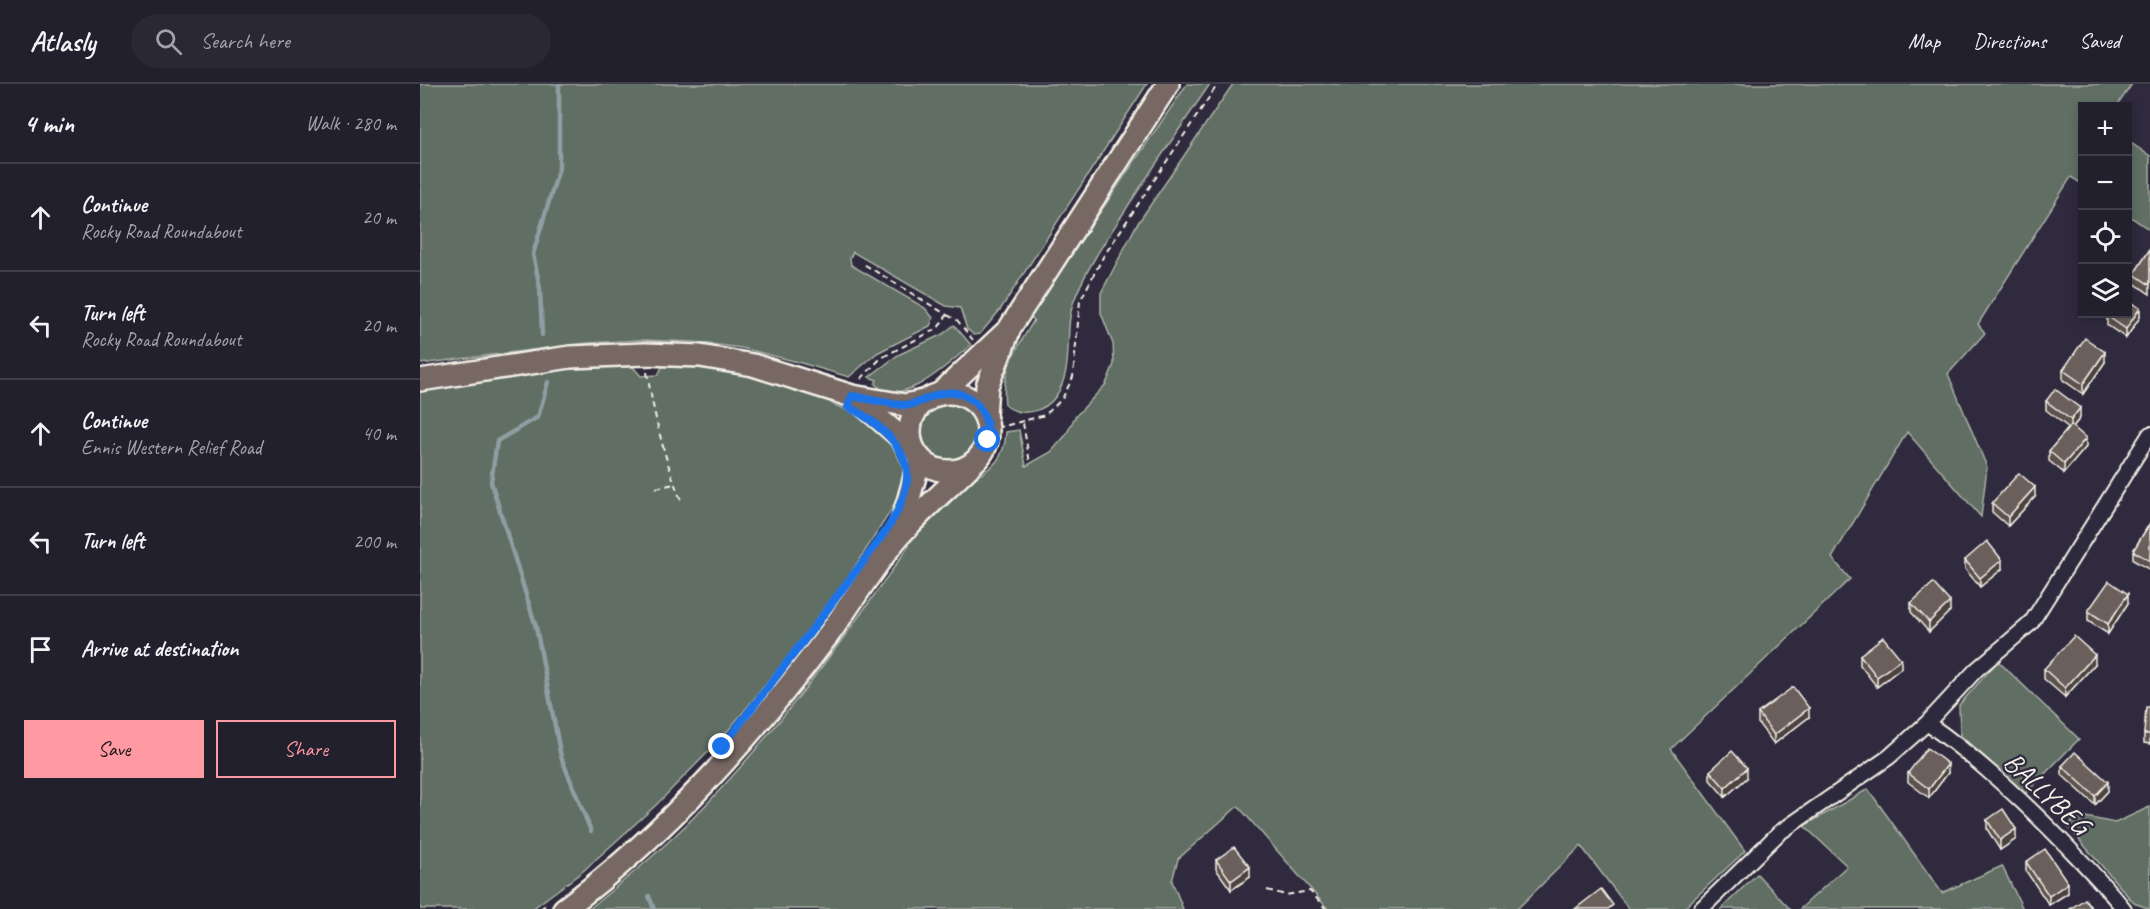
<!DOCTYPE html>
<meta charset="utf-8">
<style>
:root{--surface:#23202e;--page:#2b2836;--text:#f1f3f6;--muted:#a3a3aa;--line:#403e4a;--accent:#ff9aa2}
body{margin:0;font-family:Caveat,sans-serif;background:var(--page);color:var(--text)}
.controls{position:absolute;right:18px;top:18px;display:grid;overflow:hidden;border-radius:0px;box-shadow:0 3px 9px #0003}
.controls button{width:54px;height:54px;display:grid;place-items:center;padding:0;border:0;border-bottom:2px solid var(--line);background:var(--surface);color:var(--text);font:30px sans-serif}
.stop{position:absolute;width:18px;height:18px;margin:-14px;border:4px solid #1a73e8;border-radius:50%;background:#fff}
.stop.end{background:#1a73e8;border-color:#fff;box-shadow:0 2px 6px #0008}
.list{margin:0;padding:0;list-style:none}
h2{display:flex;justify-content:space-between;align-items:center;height:78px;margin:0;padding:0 24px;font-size:26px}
h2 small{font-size:20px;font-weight:400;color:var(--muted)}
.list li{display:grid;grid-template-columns:39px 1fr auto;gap:18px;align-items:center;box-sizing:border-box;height:108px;padding:0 24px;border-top:2px solid var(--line)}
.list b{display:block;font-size:22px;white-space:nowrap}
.list p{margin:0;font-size:20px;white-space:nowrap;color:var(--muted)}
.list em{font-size:20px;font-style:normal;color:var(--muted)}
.actions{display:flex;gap:12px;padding:18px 24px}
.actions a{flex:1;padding:14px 0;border:2px solid var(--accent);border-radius:0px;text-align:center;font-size:21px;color:var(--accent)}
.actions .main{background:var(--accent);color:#111}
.icon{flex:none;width:33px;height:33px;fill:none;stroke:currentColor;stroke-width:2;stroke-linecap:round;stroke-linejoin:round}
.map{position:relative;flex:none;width:1730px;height:825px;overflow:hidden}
header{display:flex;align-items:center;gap:36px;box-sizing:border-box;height:84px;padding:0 30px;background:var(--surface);border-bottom:2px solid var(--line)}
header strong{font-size:28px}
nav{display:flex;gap:33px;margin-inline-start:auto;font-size:21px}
.search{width:420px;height:54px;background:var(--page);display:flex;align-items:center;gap:15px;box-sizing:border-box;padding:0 21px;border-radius:33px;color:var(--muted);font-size:22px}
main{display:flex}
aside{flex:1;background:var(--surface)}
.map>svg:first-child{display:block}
</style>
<header>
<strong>Atlasly</strong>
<div class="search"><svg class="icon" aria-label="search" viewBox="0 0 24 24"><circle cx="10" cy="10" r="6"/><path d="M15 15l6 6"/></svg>Search here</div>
<nav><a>Map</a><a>Directions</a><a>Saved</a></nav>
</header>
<main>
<aside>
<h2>4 min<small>Walk · 280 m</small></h2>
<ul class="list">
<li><svg class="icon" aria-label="ahead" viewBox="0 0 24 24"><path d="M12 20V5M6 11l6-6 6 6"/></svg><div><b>Continue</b><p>Rocky Road Roundabout</p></div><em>20 m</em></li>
<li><svg class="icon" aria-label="left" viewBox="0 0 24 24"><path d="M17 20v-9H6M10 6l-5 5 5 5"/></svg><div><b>Turn left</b><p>Rocky Road Roundabout</p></div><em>20 m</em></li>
<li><svg class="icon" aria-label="ahead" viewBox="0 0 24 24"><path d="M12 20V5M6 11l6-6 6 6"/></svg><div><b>Continue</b><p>Ennis Western Relief Road</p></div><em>40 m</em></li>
<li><svg class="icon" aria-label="left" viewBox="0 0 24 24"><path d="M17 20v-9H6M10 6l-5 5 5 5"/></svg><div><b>Turn left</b></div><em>200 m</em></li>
<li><svg class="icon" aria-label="arrive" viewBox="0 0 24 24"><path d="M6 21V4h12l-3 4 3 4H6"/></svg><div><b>Arrive at destination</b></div></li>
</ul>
<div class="actions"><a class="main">Save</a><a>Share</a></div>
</aside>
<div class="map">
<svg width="1730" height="825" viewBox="0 0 1730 825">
<rect width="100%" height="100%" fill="#2f2a3d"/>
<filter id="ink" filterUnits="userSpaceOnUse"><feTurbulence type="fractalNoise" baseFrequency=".0167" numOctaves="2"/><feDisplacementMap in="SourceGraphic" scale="12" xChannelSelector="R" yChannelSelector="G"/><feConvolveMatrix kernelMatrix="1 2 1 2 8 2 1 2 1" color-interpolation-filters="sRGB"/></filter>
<g filter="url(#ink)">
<g fill="#606e63" stroke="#aab0a6" stroke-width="1.5">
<path d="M0,0H727L580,226L560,250L554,251L547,245L540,224L526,222L433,168L430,174L431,181L505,224L513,234L510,242L457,269L429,293L374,277L322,264L274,258L219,256L168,259L0,280Z"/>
<path d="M767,0H790C762,41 735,81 708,122C689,152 668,181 655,214C642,246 656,281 636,312C625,328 601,334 585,321C581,284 596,266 614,236L607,230L664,152Z"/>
<path d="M813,0H1712L1697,22H1662V100L1651,93L1558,240L1565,249L1528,290L1567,383L1561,433L1487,348L1412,474L1430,495L1251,665L1325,767L1263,825H1209L1161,762L1097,825H908L818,722L758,775L752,797L763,825H169C206,795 243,765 276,731C356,649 423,556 489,462L488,453C505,437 521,420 539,405C563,386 584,385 586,348L599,346L606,382L631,368L646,351L655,333L686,300L694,280L693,260L681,229V209L716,142Z"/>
<path d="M1708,57L1730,72V146L1708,131Z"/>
<path d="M534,241L551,261C530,278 482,327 455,300L457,296L449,293L478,271L523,250Z"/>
<path d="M200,281L212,282L221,292L238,291L243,281L296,285L351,296L413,315L412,320L437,330L460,347L475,367L483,383L482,401L472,425L428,494L362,581L302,654L235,722L162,788L112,825H0V303L116,287Z"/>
<circle cx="530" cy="348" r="31"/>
<path d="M1578,577L1659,655L1605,710L1540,651L1539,621Z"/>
<path d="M1448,705L1522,809L1582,782L1603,825H1380L1427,782L1384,742Z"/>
<path d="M1730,723V825L1714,819L1648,743L1656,731L1695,739Z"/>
<path d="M1337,790L1370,825H1301Z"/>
</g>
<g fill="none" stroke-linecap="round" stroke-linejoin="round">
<g stroke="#8f9ea3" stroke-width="4.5">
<path d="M122,251L120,204L113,170L139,84V0"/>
<path d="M128,298L118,333L77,357L71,398L116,543L141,673L171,747"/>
<path d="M229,812L234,825"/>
</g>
<g stroke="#f4f1e8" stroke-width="18">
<g id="minor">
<path d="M1507,639C1556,673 1600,714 1642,757C1663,779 1685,801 1704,825"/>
<path d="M1281,825L1359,749L1469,673L1507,639L1556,586L1611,539L1730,350"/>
</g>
</g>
<g stroke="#f4f1e8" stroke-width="26">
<g id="primary">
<path d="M0,296L150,273L225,270L280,272L333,281L432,312L485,321L508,316"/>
<circle cx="529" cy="348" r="39"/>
<path d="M520,310L587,247"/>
<path d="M434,313L493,364"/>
<path d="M565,331L567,302L591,242L748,0"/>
<path d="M478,453L500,375"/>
<path d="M144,825C246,750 333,651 409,550C432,518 453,483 478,453C500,428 526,406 549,383"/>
</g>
</g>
<g stroke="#f4f1e8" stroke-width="2" stroke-dasharray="6 4.5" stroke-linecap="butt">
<path d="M527,231L537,236L553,256"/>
<path d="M227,288C234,332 245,377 262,419"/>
<path d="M441,295L461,274L518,244L527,231L442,179"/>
<path d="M603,339L610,379"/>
<path d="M577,344L625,331L642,315L653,293L660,217L683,173L798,0"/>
<path d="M236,404L254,400"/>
<path d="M847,806L866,811L890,807L906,825"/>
<path d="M120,825L126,821"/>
</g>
<use href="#minor" stroke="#2f2a3d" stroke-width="14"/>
<use href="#primary" stroke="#776864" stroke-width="21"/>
</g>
<g fill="#5c514d" stroke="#f4f1e8" stroke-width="1.5">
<path d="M1730,165V210L1714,199V190Z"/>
<path d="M1687,232L1720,233L1706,254L1687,241Z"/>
<path d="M1685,278L1663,310L1643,296V286Z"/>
<path d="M1626,317L1660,334L1653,343L1666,363L1644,389L1629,377V367L1649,344L1626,326Z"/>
<path d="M1615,413L1588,442L1572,428V419Z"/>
<path d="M1730,439V486L1713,476V467Z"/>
<path d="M1545,476L1582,485L1560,503L1545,485Z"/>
<path d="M1491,519L1530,527L1509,548L1491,528Z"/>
<path d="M1708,519L1688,550L1668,537V527Z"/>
<path d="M1440,571L1481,584L1457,603L1440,581Z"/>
<path d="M1675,580L1645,613L1624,595V585Z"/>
<path d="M1730,623V660L1724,659V650Z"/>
<path d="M1338,629L1389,633L1354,660L1338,639Z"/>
<path d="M1642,682L1688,707L1675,721L1642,691Z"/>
<path d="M1290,687L1327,694L1305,713L1290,696Z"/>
<path d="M1488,689H1528L1509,714L1488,698Z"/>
<path d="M1567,736L1596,755L1580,766L1567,745Z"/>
<path d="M796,776L830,793L811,806L796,785Z"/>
<path d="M1606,778L1648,809L1629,821L1606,787Z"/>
</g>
<g fill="#4b423f" stroke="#f4f1e8" stroke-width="1.5">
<path d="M1720,224V233L1706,254V245Z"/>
<path d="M1685,268V278L1663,310V300Z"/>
<path d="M1660,324V334L1651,345V336Z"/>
<path d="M1666,354V363L1644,389V380Z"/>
<path d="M1615,403V413L1588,442V433Z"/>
<path d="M1582,476V485L1560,503V494Z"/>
<path d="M1708,510V519L1688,550V540Z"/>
<path d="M1530,518V527L1509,548V538Z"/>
<path d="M1675,571V580L1645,613V604Z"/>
<path d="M1481,575V584L1457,603V593Z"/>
<path d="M1389,624V633L1354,660V651Z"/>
<path d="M1528,680V689L1509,714V705Z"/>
<path d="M1327,684V694L1305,713V704Z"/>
<path d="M1688,698V707L1675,721V712Z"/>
<path d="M1596,745V755L1580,766V756Z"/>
<path d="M830,783V793L811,806V797Z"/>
<path d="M1648,799V809L1629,821V812Z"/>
</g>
<g fill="#6b5e5a" stroke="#f4f1e8" stroke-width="1.5">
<path d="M1730,165V201L1714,190Z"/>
<path d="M1707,216L1720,224L1706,245L1687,232L1688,230H1707Z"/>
<path d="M1665,254L1685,268L1663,300L1643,286Z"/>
<path d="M1635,305L1660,324L1651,336L1626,317Z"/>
<path d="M1651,341L1666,354L1644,380L1629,367Z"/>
<path d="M1599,389L1615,403L1588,433L1572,419Z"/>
<path d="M1730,439V477L1713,467Z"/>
<path d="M1567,457L1582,476L1560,494L1545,476Z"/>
<path d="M1689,497L1708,510L1688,540L1668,527Z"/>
<path d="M1513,499L1530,518L1509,538L1491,519Z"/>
<path d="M1654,552L1675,571L1645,604L1624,585Z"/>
<path d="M1463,553L1481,575L1457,593L1440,571Z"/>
<path d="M1373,603L1389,624L1354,651L1338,629Z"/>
<path d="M1726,623H1730V650H1724Z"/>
<path d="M1507,664L1528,680L1509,705L1488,689Z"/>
<path d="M1312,667L1327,684L1305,704L1290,687Z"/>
<path d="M1655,668L1688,698L1675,712L1642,682Z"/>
<path d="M1583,725L1596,745L1580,756L1567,736Z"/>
<path d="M814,763L830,783L811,797L796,776Z"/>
<path d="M1625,765L1648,799L1629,812L1606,778Z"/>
<path d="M1181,805L1193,821L1188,825H1155Z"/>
<path d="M1665,815L1672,825H1650Z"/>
</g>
</g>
<g fill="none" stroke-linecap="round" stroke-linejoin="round" filter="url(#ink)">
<path stroke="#1a73e8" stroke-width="8" d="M302,663C343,610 384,557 424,503C439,482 457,462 470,440C479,426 488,406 487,389C485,360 452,334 428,323L432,312C449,315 467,320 483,321C496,322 508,313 519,310C550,302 570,328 568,356"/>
</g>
<g text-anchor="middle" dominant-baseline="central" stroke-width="4.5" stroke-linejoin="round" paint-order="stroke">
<g font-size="28" fill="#f4f1e8" stroke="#2f2a3d">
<text transform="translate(1627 709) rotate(43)">BALLYBEG</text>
</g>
</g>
</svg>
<div class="controls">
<button>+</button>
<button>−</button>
<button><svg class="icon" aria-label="locate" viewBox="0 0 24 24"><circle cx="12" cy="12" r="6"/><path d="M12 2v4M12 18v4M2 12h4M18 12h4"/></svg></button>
<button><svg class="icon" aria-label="layers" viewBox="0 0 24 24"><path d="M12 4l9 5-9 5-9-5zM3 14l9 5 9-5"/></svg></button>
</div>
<div class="stop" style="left:568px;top:356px"></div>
<div class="stop end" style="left:302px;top:663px"></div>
</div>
</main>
